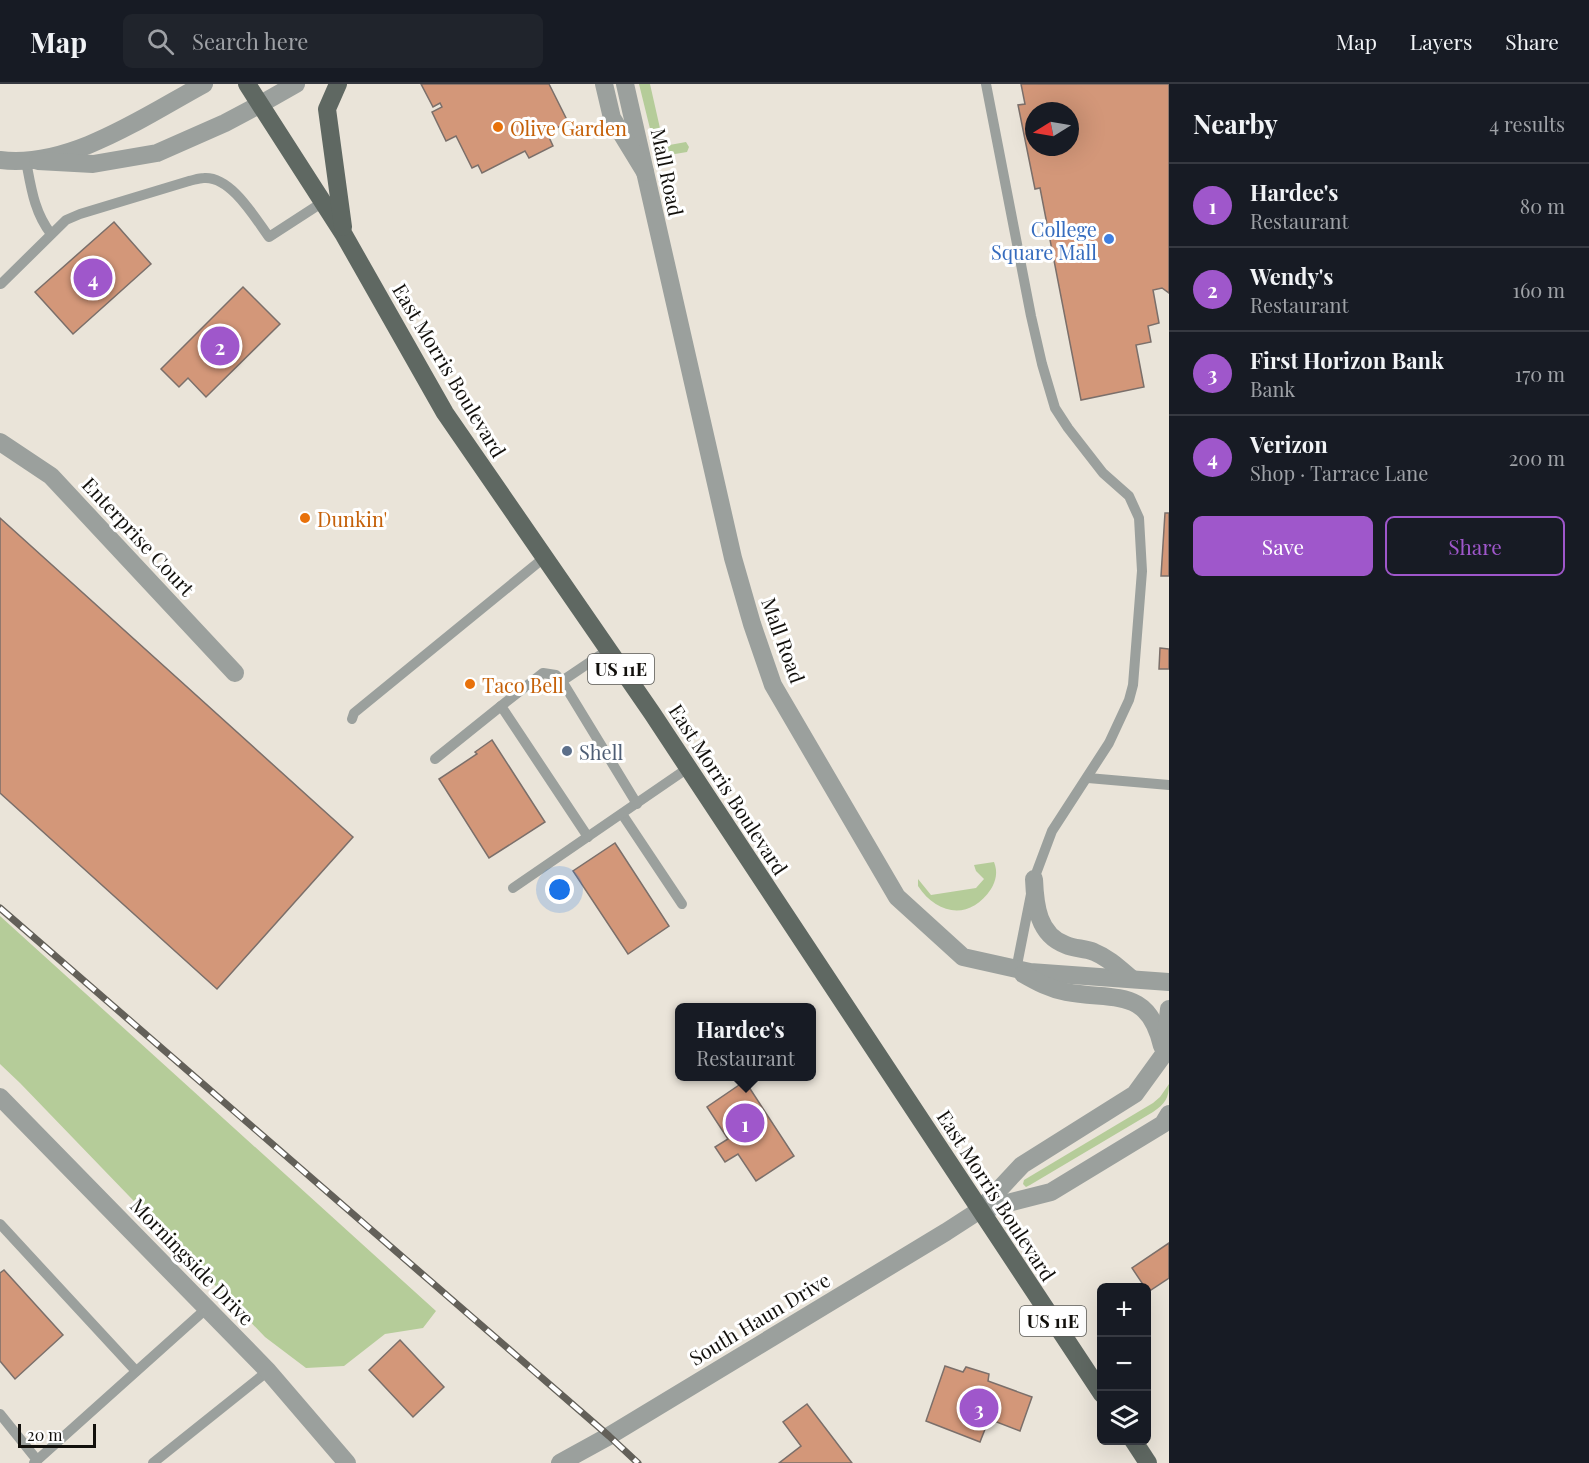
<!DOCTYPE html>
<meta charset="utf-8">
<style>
:root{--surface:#171b24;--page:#20242c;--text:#f1f3f6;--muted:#9ea1a6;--line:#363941;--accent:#9f57cb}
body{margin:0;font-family:"Playfair Display",serif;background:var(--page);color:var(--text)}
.controls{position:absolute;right:18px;bottom:18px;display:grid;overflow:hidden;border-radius:9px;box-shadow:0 6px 24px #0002}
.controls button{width:54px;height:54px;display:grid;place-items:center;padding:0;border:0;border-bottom:2px solid var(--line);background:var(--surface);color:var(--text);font:30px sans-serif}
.compass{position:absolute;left:1025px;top:18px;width:54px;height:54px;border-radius:50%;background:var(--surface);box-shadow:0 6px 24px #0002;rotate:259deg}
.scale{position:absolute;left:18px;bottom:15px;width:78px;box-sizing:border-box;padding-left:6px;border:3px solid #12100c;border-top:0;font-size:16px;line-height:21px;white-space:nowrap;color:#12100c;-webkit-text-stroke:4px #fff;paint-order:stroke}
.you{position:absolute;left:560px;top:806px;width:21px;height:21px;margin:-15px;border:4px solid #fff;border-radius:50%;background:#1a73e8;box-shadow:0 0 0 9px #1a73e833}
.badge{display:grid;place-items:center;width:39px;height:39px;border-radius:50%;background:var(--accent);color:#fff;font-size:20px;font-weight:700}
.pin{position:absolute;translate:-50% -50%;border:3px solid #fff;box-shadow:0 2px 6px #0006}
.popup{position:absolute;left:675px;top:919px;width:141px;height:78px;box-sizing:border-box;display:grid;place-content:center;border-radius:9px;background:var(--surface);filter:drop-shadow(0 2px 4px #0005);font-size:20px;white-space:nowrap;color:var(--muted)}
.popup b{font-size:22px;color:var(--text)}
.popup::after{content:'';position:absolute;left:50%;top:100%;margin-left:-12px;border:12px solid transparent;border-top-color:var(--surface)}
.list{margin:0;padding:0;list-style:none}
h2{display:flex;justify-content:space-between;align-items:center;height:78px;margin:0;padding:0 24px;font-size:26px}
h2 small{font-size:20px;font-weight:400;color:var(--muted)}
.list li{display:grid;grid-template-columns:39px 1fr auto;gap:18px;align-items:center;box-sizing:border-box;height:84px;padding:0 24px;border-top:2px solid var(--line)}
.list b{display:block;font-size:22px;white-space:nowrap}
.list p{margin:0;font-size:20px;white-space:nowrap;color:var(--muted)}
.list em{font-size:20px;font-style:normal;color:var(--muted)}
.actions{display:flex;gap:12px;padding:18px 24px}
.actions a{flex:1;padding:14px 0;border:2px solid var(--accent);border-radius:9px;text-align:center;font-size:21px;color:var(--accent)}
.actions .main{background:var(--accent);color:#fff}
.icon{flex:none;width:33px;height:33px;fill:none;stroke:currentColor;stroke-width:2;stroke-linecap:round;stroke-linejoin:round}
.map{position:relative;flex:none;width:1169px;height:1379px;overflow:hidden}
header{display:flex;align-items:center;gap:36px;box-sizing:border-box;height:84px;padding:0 30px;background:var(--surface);border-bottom:2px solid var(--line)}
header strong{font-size:28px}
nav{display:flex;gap:33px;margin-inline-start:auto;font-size:21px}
.search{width:420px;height:54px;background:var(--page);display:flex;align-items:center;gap:15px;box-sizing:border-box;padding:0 21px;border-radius:9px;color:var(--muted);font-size:22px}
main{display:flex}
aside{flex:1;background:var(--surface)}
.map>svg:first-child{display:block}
</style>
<header>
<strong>Map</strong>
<div class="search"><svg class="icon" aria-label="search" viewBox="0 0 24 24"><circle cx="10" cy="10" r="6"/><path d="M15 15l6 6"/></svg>Search here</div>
<nav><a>Map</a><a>Layers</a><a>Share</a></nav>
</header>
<main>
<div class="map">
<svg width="1169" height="1379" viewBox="0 0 1169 1379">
<rect width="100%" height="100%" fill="#eae4d9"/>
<g fill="#b5cc99">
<path d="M639,0H650L664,62L686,58L689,63L687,68L657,73Z"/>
<path d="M994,778C998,788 996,797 991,805C970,837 937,831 918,802V795L931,811L976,804L984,795L976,787L974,781Z"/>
<path d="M0,832L436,1227L423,1244L385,1250L344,1282L306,1284L265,1253L20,999L0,980Z"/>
<path d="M1169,1000C1169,1014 1165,1020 1153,1028L1030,1101L1026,1103L1023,1100L1024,1096L1153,1019L1160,1013Z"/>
</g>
<g fill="#d39779" stroke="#7b6f6a" stroke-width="1.5" fill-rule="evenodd">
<path d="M421,0H549L568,38L547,49L553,62L529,74L525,67L482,89L478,81L472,84L456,52L446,57L432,28L442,23L440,19L433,23Z"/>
<path d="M1021,0H1169V209L1162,204L1153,206L1159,239L1148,242L1151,258L1136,261L1144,303L1081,316L1040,104L1035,105L1018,21L1025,20ZM1034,27H1070V63H1034Z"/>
<path d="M114,138L151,180L73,250L35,208Z"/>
<path d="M243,203L280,240L206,313L188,294L179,303L161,285Z"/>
<path d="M1165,429H1169V492H1161Z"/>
<path d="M0,434L353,753L217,905L0,709Z"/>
<path d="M1160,564L1169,565V585H1159Z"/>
<path d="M492,656L545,738L489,774L439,695L477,670L475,668Z"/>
<path d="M615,759L669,842L628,870L573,787Z"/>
<path d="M745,997L794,1072L756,1097L738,1070L725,1078L715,1063L728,1055L707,1023Z"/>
<path d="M1169,1159V1194L1148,1208L1132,1184Z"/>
<path d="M4,1186L63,1251L15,1295L0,1277V1189Z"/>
<path d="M400,1256L444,1303L413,1333L369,1286Z"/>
<path d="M945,1282L963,1288L966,1283L989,1290L988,1297L1032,1313L1020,1347L989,1335L980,1358L926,1337Z"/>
<path d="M807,1320L852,1379H779L801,1362L783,1338Z"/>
</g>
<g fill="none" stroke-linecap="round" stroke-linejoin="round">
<g stroke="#9ba09d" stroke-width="10">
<path d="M986,0L1031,232L1042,280L1055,324L1068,344L1103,389L1129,412L1139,434L1142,487L1133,601L1129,616L1109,659L1052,747L1034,795L1016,886"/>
<path d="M26,77C31,103 34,128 51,150"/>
<path d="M1,200L66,136L80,130L189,97C194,96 199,94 204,94C231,92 255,134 269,153L323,118"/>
<path d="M562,597L637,720"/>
<path d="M352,635L354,629L545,473"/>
<path d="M435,675L501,622"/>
<path d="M1088,694L1169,701"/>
<path d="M622,730L682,820"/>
<path d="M588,753L501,622L543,589L556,591L562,597L608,566"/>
<path d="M513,804L688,684"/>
<path d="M0,1140L136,1287"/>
<path d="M0,1330L37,1376"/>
<path d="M34,1379L207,1224"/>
<path d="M153,1379L268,1287"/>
</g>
<g stroke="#9ba09d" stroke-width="18">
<path d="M625,0L733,474L752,540L773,601L897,813L963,873L1030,888L1169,898"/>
<path d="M0,76C69,85 145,32 204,0"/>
<path d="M38,77L93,80L157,69L225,39L259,21"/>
<path d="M0,358L51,392L235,589"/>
<path d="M1034,795C1035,821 1038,851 1066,861C1075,865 1085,864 1094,868C1109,874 1120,885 1132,895"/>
<path d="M1023,890C1037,898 1050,905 1066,908C1114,917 1148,902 1162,962"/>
<path d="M0,1013L268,1287L347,1379"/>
<path d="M980,1126L1022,1081L1135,1010L1164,970L1169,925"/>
<path d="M980,1126L1051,1108L1163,1040L1169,1030"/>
</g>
<g stroke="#9ba09d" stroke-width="18">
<path d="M604,0L612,34L645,88"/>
<path d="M259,21L296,0"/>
<path d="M560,1379L609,1352L946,1148L980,1126"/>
</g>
<g stroke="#5f6862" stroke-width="18">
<path d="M247,0L344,151L445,329L652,629L1102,1310"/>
<path d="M338,0L327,25L343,143"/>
<path d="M1133,1356L1148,1379"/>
</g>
<g stroke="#636059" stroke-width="7">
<path id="rail" d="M0,824L609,1352L638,1379"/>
</g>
<use href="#rail" stroke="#fff" stroke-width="4.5" stroke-dasharray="14" stroke-linecap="butt"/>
</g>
<g fill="#e8710a" stroke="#fff" stroke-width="2">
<circle cx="498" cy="43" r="6"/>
<circle cx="305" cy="434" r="6"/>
<circle cx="470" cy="600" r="6"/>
</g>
<circle fill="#3f7fe0" stroke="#fff" stroke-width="2" cx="1109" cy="155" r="6"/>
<circle fill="#5c6f8a" stroke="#fff" stroke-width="2" cx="567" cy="667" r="6"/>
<g text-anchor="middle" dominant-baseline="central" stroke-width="6" stroke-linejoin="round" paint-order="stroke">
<g fill="#fff" stroke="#595855" stroke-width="1.5">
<rect x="588" y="570" width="66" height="30" rx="4.5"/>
<rect x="1020" y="1222" width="66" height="30" rx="4.5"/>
</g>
<g font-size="18" font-weight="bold" fill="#12100c">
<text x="621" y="585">US 11E</text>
<text x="1053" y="1237">US 11E</text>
</g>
<g font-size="20" fill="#c56008" stroke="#fff" text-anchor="start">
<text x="510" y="43">Olive Garden</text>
<text x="317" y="434">Dunkin'</text>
<text x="482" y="600">Taco Bell</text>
</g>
<g font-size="20" fill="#12100c" stroke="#fff">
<text transform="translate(668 88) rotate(78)">Mall Road</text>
<text transform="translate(450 286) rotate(59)">East Morris Boulevard</text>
<text transform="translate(139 452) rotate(47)">Enterprise Court</text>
<text transform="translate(784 556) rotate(70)">Mall Road</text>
<text transform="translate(729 705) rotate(57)">East Morris Boulevard</text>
<text transform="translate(997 1111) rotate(57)">East Morris Boulevard</text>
<text transform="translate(193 1177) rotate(46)">Morningside Drive</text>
<text transform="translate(759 1234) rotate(-31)">South Haun Drive</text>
</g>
<g font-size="20" fill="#366cbe" stroke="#fff" text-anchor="end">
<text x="1097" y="144">College<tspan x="1097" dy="23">Square Mall</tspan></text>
</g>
<g font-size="20" fill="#4e5e75" stroke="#fff" text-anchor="start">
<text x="579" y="667">Shell</text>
</g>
</g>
</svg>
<div class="controls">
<button>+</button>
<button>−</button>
<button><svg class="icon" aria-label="layers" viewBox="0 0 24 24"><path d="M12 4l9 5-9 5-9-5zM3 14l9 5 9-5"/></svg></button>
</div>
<svg class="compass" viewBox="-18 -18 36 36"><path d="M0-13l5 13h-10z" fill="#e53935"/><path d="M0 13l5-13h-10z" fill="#9ea1a6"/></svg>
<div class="scale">20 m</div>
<div class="you"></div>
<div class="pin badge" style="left:745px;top:1039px">1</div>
<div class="popup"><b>Hardee's</b>Restaurant</div>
<div class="pin badge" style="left:220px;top:262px">2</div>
<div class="pin badge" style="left:979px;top:1324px">3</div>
<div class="pin badge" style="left:93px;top:194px">4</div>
</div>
<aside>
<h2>Nearby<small>4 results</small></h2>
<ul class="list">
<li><span class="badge">1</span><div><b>Hardee's</b><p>Restaurant</p></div><em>80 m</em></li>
<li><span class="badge">2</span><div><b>Wendy's</b><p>Restaurant</p></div><em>160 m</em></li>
<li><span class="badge">3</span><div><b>First Horizon Bank</b><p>Bank</p></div><em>170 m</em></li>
<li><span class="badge">4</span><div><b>Verizon</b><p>Shop · Tarrace Lane</p></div><em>200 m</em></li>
</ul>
<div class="actions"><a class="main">Save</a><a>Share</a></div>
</aside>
</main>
